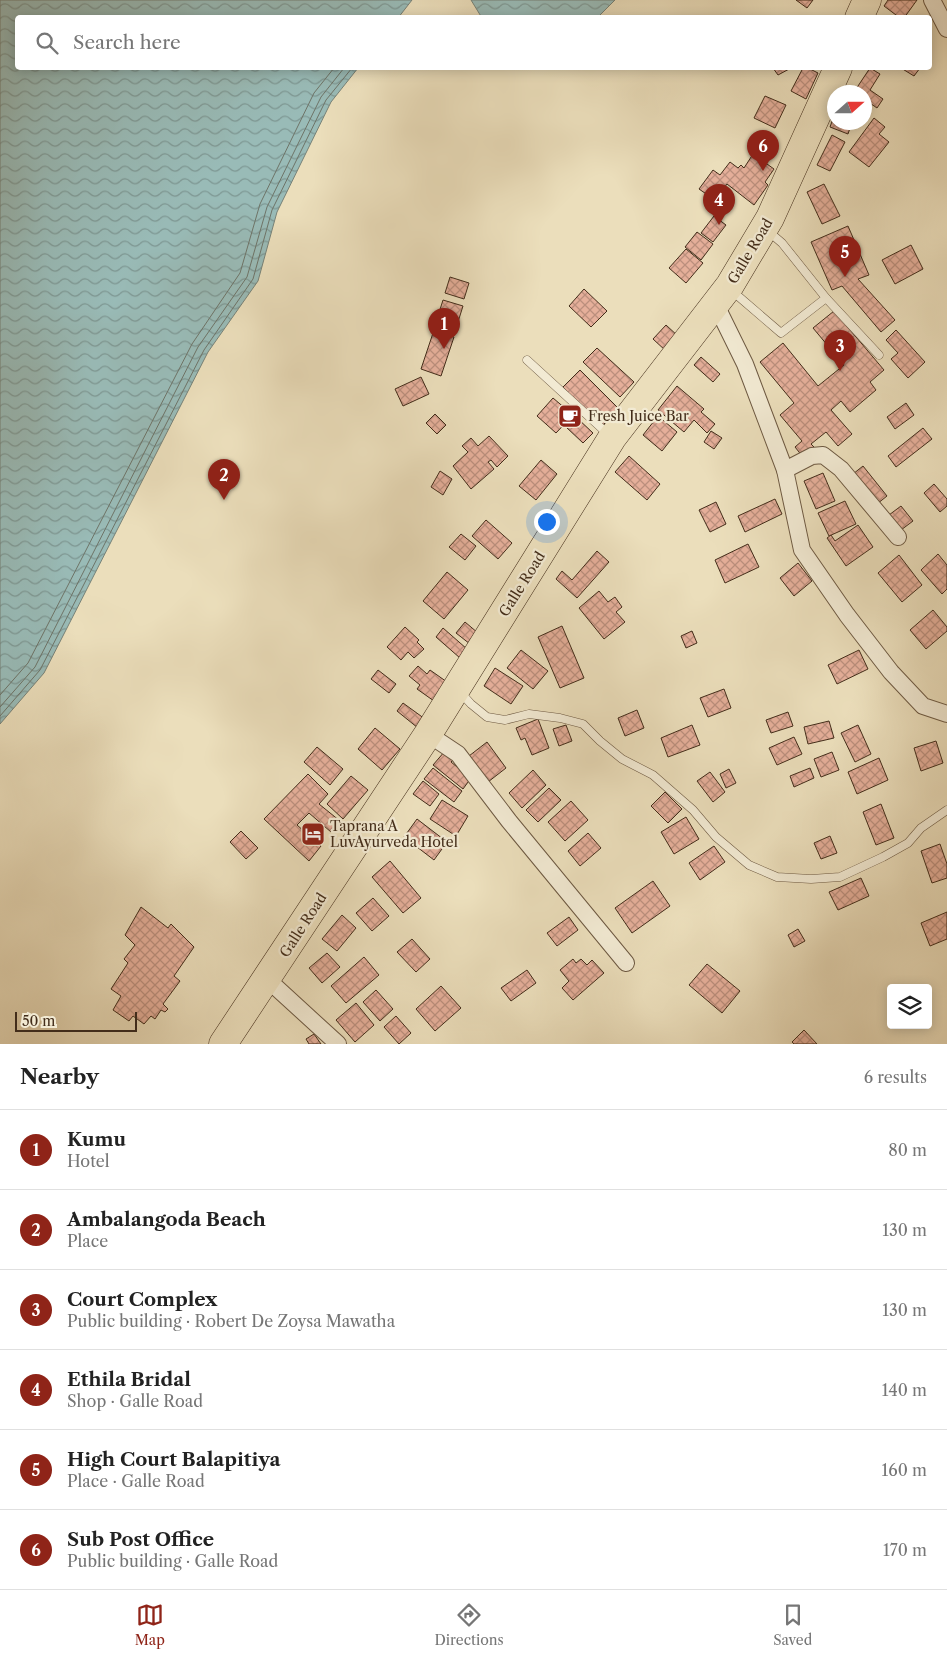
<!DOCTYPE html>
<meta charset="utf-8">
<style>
:root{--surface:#fff;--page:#f2f2f2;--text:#222;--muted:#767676;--line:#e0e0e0;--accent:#8f2418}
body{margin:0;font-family:"Libre Caslon Text",serif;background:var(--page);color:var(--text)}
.controls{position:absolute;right:15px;bottom:15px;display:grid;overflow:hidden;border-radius:5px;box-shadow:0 2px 12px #0003}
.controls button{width:45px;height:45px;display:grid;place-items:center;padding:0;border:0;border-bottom:1px solid var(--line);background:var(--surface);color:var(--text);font:25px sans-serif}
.compass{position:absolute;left:827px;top:85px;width:45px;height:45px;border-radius:50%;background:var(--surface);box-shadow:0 2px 12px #0003;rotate:69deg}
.scale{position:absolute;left:15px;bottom:12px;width:122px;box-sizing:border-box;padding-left:5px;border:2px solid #432d1a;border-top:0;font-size:14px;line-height:18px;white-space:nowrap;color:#432d1a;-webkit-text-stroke:4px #f2ead3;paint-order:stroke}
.you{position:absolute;left:546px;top:521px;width:18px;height:18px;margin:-12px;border:4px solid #fff;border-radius:50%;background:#1a73e8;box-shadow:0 0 0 8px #1a73e833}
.badge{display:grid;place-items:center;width:32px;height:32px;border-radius:50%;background:var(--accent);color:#fff;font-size:16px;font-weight:700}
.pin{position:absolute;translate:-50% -41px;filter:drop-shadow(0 1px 2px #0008)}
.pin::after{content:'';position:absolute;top:26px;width:18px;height:15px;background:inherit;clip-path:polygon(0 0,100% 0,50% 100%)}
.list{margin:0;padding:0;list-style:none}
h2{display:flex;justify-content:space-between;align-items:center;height:65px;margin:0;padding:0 20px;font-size:21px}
h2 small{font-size:16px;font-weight:400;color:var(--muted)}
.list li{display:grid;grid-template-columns:32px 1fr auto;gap:15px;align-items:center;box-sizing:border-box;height:80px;padding:0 20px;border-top:1px solid var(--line)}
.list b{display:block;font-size:19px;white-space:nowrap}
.list p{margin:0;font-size:16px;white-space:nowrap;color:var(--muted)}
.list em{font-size:16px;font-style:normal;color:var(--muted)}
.icon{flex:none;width:28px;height:28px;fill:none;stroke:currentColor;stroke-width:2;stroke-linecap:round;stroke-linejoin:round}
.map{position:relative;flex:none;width:947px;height:1044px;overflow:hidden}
.search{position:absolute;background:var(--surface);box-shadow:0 2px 12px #0003;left:15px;right:15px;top:15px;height:55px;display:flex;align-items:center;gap:12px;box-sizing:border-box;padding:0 18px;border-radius:5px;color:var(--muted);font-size:19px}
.sheet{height:545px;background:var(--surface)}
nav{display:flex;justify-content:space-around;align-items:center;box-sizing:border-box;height:70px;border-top:1px solid var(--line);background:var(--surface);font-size:14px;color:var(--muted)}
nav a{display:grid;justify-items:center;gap:2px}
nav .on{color:var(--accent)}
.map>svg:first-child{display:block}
</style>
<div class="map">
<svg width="947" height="1044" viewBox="0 0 947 1044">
<defs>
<pattern id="water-waves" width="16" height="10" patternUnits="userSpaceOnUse" patternTransform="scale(1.25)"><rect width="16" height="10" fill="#99bbb7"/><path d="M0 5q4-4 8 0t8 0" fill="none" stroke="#7e9894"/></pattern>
<pattern id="building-cross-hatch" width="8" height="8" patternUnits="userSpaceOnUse" patternTransform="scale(1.25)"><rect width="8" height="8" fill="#e5af9a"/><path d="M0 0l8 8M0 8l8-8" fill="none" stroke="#bb8f7d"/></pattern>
</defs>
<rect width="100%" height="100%" fill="#ebdebb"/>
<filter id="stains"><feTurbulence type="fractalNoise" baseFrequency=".004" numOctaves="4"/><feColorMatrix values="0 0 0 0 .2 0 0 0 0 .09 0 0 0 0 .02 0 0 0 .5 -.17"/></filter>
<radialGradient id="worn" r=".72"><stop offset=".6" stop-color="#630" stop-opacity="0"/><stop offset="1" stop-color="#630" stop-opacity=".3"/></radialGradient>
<g fill="url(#water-waves)" stroke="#778278">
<path d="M0,0H412L398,18H18V68H358L331,102L277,212L258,281L208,352L44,673L0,724Z"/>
<path d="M471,0H615L598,17L482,18Z"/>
</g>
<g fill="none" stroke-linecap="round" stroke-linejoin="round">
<g stroke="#6e7468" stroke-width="1">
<path d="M0,695L28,663L192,344L240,273L260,204L314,93L334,68"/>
<path d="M0,707L35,667L198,347L247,277L267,207L321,97L344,68"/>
<path d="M0,716L40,670L204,350L253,279L272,210L326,100L352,68"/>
</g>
</g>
<g fill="url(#building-cross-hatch)" stroke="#432d1a">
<path d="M796,0H813L807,8Z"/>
<path d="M888,0H917L904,18H900L884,6Z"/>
<path d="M773,68H791L778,75Z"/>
<path d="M803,68H808L818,73L806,99L791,91Z"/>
<path d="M870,68L880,74L870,90L883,99L877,108L864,99V92H854Z"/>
<path d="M901,68H920L914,76Z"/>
<path d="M765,96L786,105L775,128L754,118Z"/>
<path d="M834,116V122H852L848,134L830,127Z"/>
<path d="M874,118L885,127L879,134L889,142L869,167L849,152Z"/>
<path d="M832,135L845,142L830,171L817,165Z"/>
<path d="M753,154L774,169L765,182L768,185L754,205L727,184L715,200L699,189L713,170L720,175L730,162L738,168L741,165L744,168Z"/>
<path d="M824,184L840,216L822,224L807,192Z"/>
<path d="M714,216L726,225L713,242L701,233Z"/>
<path d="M848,226L869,275L858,279L895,320L881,332L842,286L832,290L811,242Z"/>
<path d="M697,232L713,244L701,260L685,247Z"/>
<path d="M911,245L923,269L895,284L882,260Z"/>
<path d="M686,249L703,263L686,283L669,268Z"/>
<path d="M450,277L469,283L464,299L445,293Z"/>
<path d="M584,289L607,311L591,327L569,306Z"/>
<path d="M443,300L463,306L457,325L437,319Z"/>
<path d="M834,311L884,370L870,382L876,390L850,412L841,401L831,410L852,434L838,446L826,432L811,444L814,447L803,457L795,447L802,441L780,415L794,403L760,362L783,343L818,386L844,365L813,328Z"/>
<path d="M666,325L679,337L666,351L653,339Z"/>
<path d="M434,330L454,337L441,376L421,369Z"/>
<path d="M896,330L925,362L908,378L891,359L898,353L886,340Z"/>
<path d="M597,348L634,382L620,397L583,362Z"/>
<path d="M701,357L720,374L713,382L694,365Z"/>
<path d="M580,370L619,409L602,426L563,387Z"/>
<path d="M421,377L429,394L403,406L395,389Z"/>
<path d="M677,386L704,409L701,412L715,424L707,433L694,420L684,432L658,410Z"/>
<path d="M553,398L573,415L556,433L537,416Z"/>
<path d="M906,403L914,415L895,429L887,417Z"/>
<path d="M435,414L446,425L437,434L426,423Z"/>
<path d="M658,416L677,432L662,451L643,435Z"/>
<path d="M576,417L593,433L583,443L566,427Z"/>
<path d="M923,428L932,439L896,467L888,456Z"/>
<path d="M711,431L722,438L714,449L704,442Z"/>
<path d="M489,436L508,456L497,467L491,460L488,462L494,469L471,489L453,466L468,452L462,446L471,438L478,446Z"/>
<path d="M629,456L660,484L647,500L615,472Z"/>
<path d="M541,460L557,474L536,500L519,486Z"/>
<path d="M863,466L887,496L877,504L853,474Z"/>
<path d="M440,471L452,479L443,495L431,487Z"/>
<path d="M823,473L835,501L816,509L804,481Z"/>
<path d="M934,484L947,499V506L940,512L924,493Z"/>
<path d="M775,499L782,514L745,532L738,516Z"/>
<path d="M845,501L856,524L829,536L818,513Z"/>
<path d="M716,502L726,524L710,532L699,510Z"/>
<path d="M901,506L913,521L901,530L889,515Z"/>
<path d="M486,520L512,543L498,559L472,536Z"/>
<path d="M858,525L873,547L846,566L827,538L831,535L835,541Z"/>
<path d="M461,534L476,546L465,560L449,547Z"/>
<path d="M748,544L759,567L725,583L715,560Z"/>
<path d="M597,551L609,562L577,598L556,579L562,571L572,580Z"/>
<path d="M938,554L947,565V589L942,594L921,570Z"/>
<path d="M899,555L922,585L902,602L878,573Z"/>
<path d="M798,563L812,581L794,596L780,578Z"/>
<path d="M447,572L468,590L444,619L423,601Z"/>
<path d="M599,591L608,602L615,597L622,607L616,612L625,622L604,639L579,608Z"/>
<path d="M933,610L947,627V631L926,649L910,630Z"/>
<path d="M465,622L478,633L470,644L456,633Z"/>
<path d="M562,626L584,678L560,688L538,637Z"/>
<path d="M405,627L419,640L417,642L424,649L414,658L408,652L401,660L387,647Z"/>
<path d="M443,628L467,649L460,658L436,637Z"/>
<path d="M692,631L697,643L686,648L681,636Z"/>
<path d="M521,650L548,671L533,689L507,668Z"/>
<path d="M859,650L868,669L837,684L828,665Z"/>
<path d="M418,666L427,674L430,670L447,682L434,701L417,689L420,685L409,676Z"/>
<path d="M495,668L523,686L511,704L484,686Z"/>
<path d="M378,670L396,684L389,693L371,679Z"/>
<path d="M724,689L731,708L708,717L700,698Z"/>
<path d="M403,703L425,719L418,728L397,711Z"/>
<path d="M637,710L644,728L625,736L618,718Z"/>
<path d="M788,712L793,726L771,733L766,720Z"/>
<path d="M538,719L549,748L532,755L525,738L521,740L516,728Z"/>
<path d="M829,721L834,738L808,744L804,727Z"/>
<path d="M566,725L572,741L559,746L553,729Z"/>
<path d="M692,725L700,745L668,757L661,738Z"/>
<path d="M858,725L871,754L855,762L841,733Z"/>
<path d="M375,728L400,749L382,770L358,749Z"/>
<path d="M794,737L802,754L777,765L769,748Z"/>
<path d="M936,741L943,763L921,771L914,748Z"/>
<path d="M487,742L506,768L488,782L469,756Z"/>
<path d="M317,747L343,769L330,785L304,762Z"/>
<path d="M445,751L454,759L451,762L471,778L463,789L433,765Z"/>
<path d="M832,752L839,770L821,777L814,759Z"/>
<path d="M879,758L888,780L857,794L848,772Z"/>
<path d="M433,768L462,791L454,802L424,779Z"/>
<path d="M810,768L814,778L794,787L790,776Z"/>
<path d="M729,769L736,783L726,788L720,774Z"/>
<path d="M533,770L546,785L522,808L509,793Z"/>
<path d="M710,772L725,792L713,802L697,781Z"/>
<path d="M308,774L328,794L319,804L340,821L331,832L309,813L297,825L321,846L309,861L264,819Z"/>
<path d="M351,776L368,790L343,819L327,804Z"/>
<path d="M423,781L439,794L430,806L413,794Z"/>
<path d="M549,788L561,800L538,822L526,810Z"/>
<path d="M665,792L682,809L668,823L651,806Z"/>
<path d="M442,800L468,816L456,836L430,819Z"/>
<path d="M571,801L588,820L565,841L548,822Z"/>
<path d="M881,804L894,838L876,845L863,812Z"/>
<path d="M686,817L699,839L674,854L661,832Z"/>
<path d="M417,819L447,842L434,860L404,837Z"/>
<path d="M241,831L258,848L246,859L230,842Z"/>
<path d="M588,833L601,848L580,866L568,851Z"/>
<path d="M830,836L837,853L821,859L814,843Z"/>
<path d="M940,844L947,864V878L932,883L921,851Z"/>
<path d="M714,846L725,862L700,880L689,863Z"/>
<path d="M390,861L421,898L403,913L372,877Z"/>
<path d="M861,878L869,896L838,910L829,892Z"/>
<path d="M653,881L670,906L632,933L615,908Z"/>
<path d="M373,898L389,916L372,931L356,913Z"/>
<path d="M141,907L168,928L171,924L194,947L174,976L180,981L163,1004L168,1009L165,1012L161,1010L155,1019L151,1016L144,1024L133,1016L129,1021L113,1010L121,996L111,989L128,963L124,959L135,945L125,935Z"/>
<path d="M947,912V939L930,946L921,923Z"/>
<path d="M342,915L356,928L337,951L322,939Z"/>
<path d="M569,917L578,930L557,946L547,933Z"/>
<path d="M798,929L805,941L794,947L788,935Z"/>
<path d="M412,939L430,959L416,972L397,952Z"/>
<path d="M327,953L340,967L322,983L309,968Z"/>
<path d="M364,957L379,975L346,1003L331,986Z"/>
<path d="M573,959L576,963L581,959L587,965L592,960L604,973L573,1000L562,988L569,981L560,970Z"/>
<path d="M707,964L740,991L722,1013L689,985Z"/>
<path d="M527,970L536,983L511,1001L501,988Z"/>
<path d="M441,986L461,1008L435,1031L416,1009Z"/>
<path d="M376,990L393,1009L380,1021L363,1002Z"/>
<path d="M356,1003L374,1025L355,1042L336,1020Z"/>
<path d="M396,1016L411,1033L399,1044L384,1027Z"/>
<path d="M804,1030L817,1044H794L792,1042Z"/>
<path d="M314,1034L321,1044H309L306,1039Z"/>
</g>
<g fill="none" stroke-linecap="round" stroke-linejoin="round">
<g stroke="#6d5942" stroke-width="9">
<g id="lane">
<path d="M731,290L781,333L826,298L782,243L768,231"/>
<path d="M826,298L879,355"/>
<path d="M527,360L609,435"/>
<path d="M460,692L471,704L487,717L505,720L529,714L560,718L583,724L600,741L622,759L653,775L693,810L716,837L749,865L777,877L811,879L840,877L883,857L908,843L921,828L947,810"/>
</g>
</g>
<g stroke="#6d5942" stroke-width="18">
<g id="street">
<path d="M932,0L947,29"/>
<path d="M716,305L745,364L785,470L802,550L847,615L891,672L923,706L947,714"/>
<path d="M785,470L812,456L823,455L841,469L898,537"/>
<path d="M428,734L458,754L509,821L626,963"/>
<path d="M267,979L338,1044"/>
</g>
</g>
<g stroke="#432d1a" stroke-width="29">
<g id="highway">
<path d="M859,18L867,0"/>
<path d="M223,1044L428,734L612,438L730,285L770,218L838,68"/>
</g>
</g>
<use href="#lane" stroke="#f2ead3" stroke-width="8"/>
<use href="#street" stroke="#f2ead3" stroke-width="16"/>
<use href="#highway" stroke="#ebdebb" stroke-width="28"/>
</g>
<defs>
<g id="cafe-square" transform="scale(1.25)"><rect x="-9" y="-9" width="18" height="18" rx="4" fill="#8f2418" stroke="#f2ead3"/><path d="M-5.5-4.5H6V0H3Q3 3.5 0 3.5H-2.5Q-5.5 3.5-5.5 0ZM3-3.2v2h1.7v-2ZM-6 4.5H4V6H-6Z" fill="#fff"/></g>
<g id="hotel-square" transform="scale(1.25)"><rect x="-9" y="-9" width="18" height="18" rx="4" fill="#8f2418" stroke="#f2ead3"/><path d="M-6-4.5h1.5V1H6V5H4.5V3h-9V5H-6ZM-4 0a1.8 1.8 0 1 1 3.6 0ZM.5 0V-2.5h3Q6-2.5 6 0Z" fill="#fff"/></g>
</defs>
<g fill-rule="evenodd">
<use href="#cafe-square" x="570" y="416"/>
<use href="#hotel-square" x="313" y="834"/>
</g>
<g text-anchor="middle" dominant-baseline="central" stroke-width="4.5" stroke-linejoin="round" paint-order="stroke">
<g font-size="14" fill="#432d1a" stroke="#f2ead3">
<text transform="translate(750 251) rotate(-59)">Galle Road</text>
<text transform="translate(522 584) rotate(-58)">Galle Road</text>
<text transform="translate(303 925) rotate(-57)">Galle Road</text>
</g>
<g font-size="14" fill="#432d1a" stroke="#f2ead3" text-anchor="start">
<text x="588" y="416">Fresh Juice Bar</text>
<text x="330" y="826">Taprana A<tspan x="330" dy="16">LuvAyurveda Hotel</tspan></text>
</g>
</g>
<rect width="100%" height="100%" filter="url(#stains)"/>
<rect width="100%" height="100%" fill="url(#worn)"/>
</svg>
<div class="controls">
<button><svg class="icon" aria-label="layers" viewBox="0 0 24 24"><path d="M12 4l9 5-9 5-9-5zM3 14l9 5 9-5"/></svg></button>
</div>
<svg class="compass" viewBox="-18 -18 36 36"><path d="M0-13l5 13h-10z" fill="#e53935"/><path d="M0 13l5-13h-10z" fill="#767676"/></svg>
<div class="scale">50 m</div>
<div class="you"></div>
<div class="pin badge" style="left:444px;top:349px">1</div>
<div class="pin badge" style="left:224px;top:500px">2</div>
<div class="pin badge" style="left:840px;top:371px">3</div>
<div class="pin badge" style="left:719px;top:225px">4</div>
<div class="pin badge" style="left:845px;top:277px">5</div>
<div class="pin badge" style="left:763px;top:171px">6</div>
<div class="search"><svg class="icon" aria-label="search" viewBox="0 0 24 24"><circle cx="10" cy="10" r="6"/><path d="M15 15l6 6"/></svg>Search here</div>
</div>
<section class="sheet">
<h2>Nearby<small>6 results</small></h2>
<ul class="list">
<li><span class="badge">1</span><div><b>Kumu</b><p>Hotel</p></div><em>80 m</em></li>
<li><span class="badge">2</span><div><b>Ambalangoda Beach</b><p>Place</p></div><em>130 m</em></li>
<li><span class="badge">3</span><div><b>Court Complex</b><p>Public building · Robert De Zoysa Mawatha</p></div><em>130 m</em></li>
<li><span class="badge">4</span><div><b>Ethila Bridal</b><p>Shop · Galle Road</p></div><em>140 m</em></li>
<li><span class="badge">5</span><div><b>High Court Balapitiya</b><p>Place · Galle Road</p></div><em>160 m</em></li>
<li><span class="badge">6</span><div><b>Sub Post Office</b><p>Public building · Galle Road</p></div><em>170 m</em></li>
</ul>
</section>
<nav>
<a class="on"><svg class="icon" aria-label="map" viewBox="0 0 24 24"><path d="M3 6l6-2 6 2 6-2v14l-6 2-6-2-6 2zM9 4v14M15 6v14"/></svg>Map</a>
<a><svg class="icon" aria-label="directions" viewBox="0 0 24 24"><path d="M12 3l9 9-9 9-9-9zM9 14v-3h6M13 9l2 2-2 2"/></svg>Directions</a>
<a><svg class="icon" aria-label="saved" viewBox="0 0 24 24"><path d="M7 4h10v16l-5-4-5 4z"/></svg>Saved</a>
</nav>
